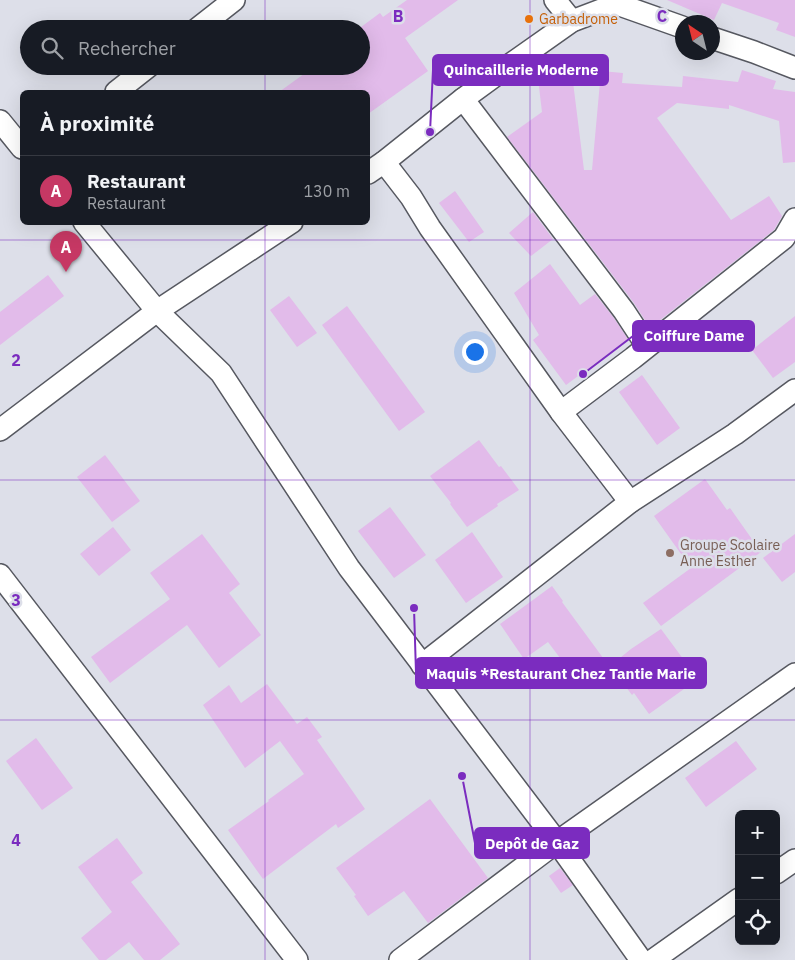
<!DOCTYPE html>
<html lang="fr">
<meta charset="utf-8">
<style>
:root{--surface:#171b24;--page:#20242c;--text:#f1f3f6;--muted:#9ea1a6;--line:#363941;--accent:#c63864}
body{margin:0;font-family:"IBM Plex Sans",sans-serif;background:var(--page);color:var(--text)}
.controls{position:absolute;right:15px;bottom:15px;display:grid;overflow:hidden;border-radius:8px;box-shadow:0 5px 20px #0002}
.controls button{width:45px;height:45px;display:grid;place-items:center;padding:0;border:0;border-bottom:1px solid var(--line);background:var(--surface);color:var(--text);font:25px sans-serif}
.compass{position:absolute;left:675px;top:15px;width:45px;height:45px;border-radius:50%;background:var(--surface);box-shadow:0 5px 20px #0002;rotate:325deg}
.you{position:absolute;left:474px;top:351px;width:18px;height:18px;margin:-12px;border:4px solid #fff;border-radius:50%;background:#1a73e8;box-shadow:0 0 0 8px #1a73e833}
.badge{display:grid;place-items:center;width:32px;height:32px;border-radius:50%;background:var(--accent);color:#fff;font-size:16px;font-weight:700}
.pin{position:absolute;translate:-50% -41px;filter:drop-shadow(0 1px 2px #0008)}
.pin::after{content:'';position:absolute;top:26px;width:18px;height:15px;background:inherit;clip-path:polygon(0 0,100% 0,50% 100%)}
.list{margin:0;padding:0;list-style:none}
h2{display:flex;justify-content:space-between;align-items:center;height:65px;margin:0;padding:0 20px;font-size:21px}
h2 small{font-size:16px;font-weight:400;color:var(--muted)}
.list li{display:grid;grid-template-columns:32px 1fr auto;gap:15px;align-items:center;box-sizing:border-box;height:70px;padding:0 20px;border-top:1px solid var(--line)}
.list b{display:block;font-size:19px;white-space:nowrap}
.list p{margin:0;font-size:16px;white-space:nowrap;color:var(--muted)}
.list em{font-size:16px;font-style:normal;color:var(--muted)}
.icon{flex:none;width:28px;height:28px;fill:none;stroke:currentColor;stroke-width:2;stroke-linecap:round;stroke-linejoin:round}
.map{position:relative;flex:none;width:795px;height:960px;overflow:hidden}
.search{position:absolute;background:var(--surface);box-shadow:0 5px 20px #0002;left:20px;top:20px;width:350px;height:55px;display:flex;align-items:center;gap:12px;box-sizing:border-box;padding:0 18px;border-radius:28px;color:var(--muted);font-size:19px}
.panel{position:absolute;background:var(--surface);box-shadow:0 5px 20px #0002;left:20px;top:90px;width:350px;height:135px;border-radius:8px}
.map>svg:first-child{display:block}
</style>
<div class="map">
<svg width="795" height="960" viewBox="0 0 795 960">
<rect width="100%" height="100%" fill="#dddfe9"/>
<g fill="#e2bbea">
<path d="M407,0H458L405,38L428,71L368,114V92H279L315,66H361V27L380,13L383,17Z"/>
<path d="M667,0H795V37L776,30L779,23L722,3L714,20Z"/>
<path d="M570,58L584,170H592L601,71L623,73L622,83L682,87L683,76L738,82L742,70L776,81L773,89L795,92V162L783,163L779,121L729,105V109L677,103L657,118L731,220L769,196L782,216L774,230L650,328L634,303L507,137L542,112L536,62Z"/>
<path d="M455,191L484,232L469,242L439,203Z"/>
<path d="M533,212L553,239L531,256L509,233Z"/>
<path d="M550,264L580,305L595,294L614,318L628,339L566,385L533,340L539,335L514,293Z"/>
<path d="M48,275L64,296L0,345V312Z"/>
<path d="M289,296L317,333L297,347L270,310Z"/>
<path d="M347,306L425,412L399,431L322,325Z"/>
<path d="M795,316V362L773,378L752,350Z"/>
<path d="M642,375L680,428L657,445L619,392Z"/>
<path d="M479,440L499,467L501,466L519,490L497,504L498,506L467,527L450,504L451,503L430,476Z"/>
<path d="M105,455L140,501L112,522L77,477Z"/>
<path d="M705,479L727,510L730,508L761,552L661,626L643,603L691,568L654,516Z"/>
<path d="M390,507L426,555L394,578L358,531Z"/>
<path d="M113,527L131,550L99,576L80,554Z"/>
<path d="M472,532L503,577L466,603L435,560Z"/>
<path d="M202,534L240,584L229,593L261,635L219,668L187,625L110,683L91,657L170,599L150,573Z"/>
<path d="M795,534V572L782,582L763,558Z"/>
<path d="M552,586L563,601L562,602L609,666L581,686L548,642L524,659L500,624Z"/>
<path d="M661,629L698,679L649,714L634,693L632,695L610,666L631,649Z"/>
<path d="M267,684L297,724L307,717L322,737L317,740L365,809L338,828L336,824L263,879L228,830L269,801L268,800L304,774L280,741L245,768L203,705L229,685L241,703Z"/>
<path d="M36,738L73,788L42,810L6,761Z"/>
<path d="M736,741L757,769L706,807L685,778Z"/>
<path d="M430,799L488,878L428,923L404,891L368,916L354,896L356,895L336,868Z"/>
<path d="M117,838L143,873L131,882L180,944L160,960H144L129,942L106,960H99L81,938L112,912L78,867Z"/>
<path d="M560,868L573,885L561,893L549,876Z"/>
</g>
<g fill="none" stroke-linecap="round" stroke-linejoin="round">
<g stroke="#565860" stroke-width="24">
<g id="minor">
<path d="M555,0L572,21"/>
<path d="M197,29L234,0"/>
<path d="M712,38L754,52L795,68"/>
<path d="M116,92L149,66"/>
<path d="M463,99L624,311L647,346"/>
<path d="M0,121L22,148"/>
<path d="M384,162L411,197L430,228L561,412L630,502"/>
<path d="M368,173L384,162L463,99L511,64L572,21L617,4L682,27"/>
<path d="M84,222L157,311L221,373L349,568L557,842L641,960"/>
<path d="M561,412L633,358L784,238L795,219"/>
<path d="M0,430L157,311L292,222"/>
<path d="M0,575L297,960"/>
<path d="M422,665L630,502L735,434L795,390"/>
<path d="M776,873L795,860"/>
<path d="M400,960L557,842L795,674"/>
<path d="M653,960L739,899"/>
</g>
</g>
<use href="#minor" stroke="#fff" stroke-width="21"/>
</g>
<path fill="none" stroke="#7b2cbf" stroke-width="1" stroke-opacity="0.55" d="M265,0V29M530,0V960M265,66V92M265,222V960M0,240H795M0,480H795M0,720H795"/>
<circle fill="#e8710a" stroke="#dddfe9" stroke-width="2" cx="529" cy="19" r="5"/>
<circle fill="#8d6e63" stroke="#dddfe9" stroke-width="2" cx="670" cy="553" r="5"/>
<g text-anchor="middle" dominant-baseline="central" stroke-width="5" stroke-linejoin="round" paint-order="stroke">
<g font-size="14" fill="#c56008" stroke="#dddfe9" text-anchor="start">
<text x="539" y="19">Garbadrome</text>
</g>
<g font-size="14" fill="#785e54" stroke="#dddfe9" text-anchor="start">
<text x="680" y="545">Groupe Scolaire<tspan x="680" dy="16">Anne Esther</tspan></text>
</g>
</g>
<g font-size="16" text-anchor="middle" font-weight="bold" fill="#7b2cbf" stroke="#dddfe9" stroke-width="5" stroke-linejoin="round" paint-order="stroke">
<text x="398" y="22">B</text>
<text x="662" y="22">C</text>
<text x="16" y="366">2</text>
<text x="16" y="606">3</text>
<text x="16" y="846">4</text>
</g>
<path fill="none" stroke="#7b2cbf" stroke-width="2" d="M430 132L433 70M583 374L633 336M414 608L416 673M462 776L475 843"/>
<g fill="#7b2cbf" stroke="#dddfe9" stroke-width="2">
<circle cx="430" cy="132" r="5"/>
<circle cx="583" cy="374" r="5"/>
<circle cx="414" cy="608" r="5"/>
<circle cx="462" cy="776" r="5"/>
</g>
<g fill="#7b2cbf" stroke="#7b2cbf" stroke-width="2">
<rect x="433" y="55" width="175" height="30" rx="5"/>
<rect x="633" y="321" width="121" height="30" rx="5"/>
<rect x="416" y="658" width="290" height="30" rx="5"/>
<rect x="475" y="828" width="114" height="30" rx="5"/>
</g>
<g font-size="15" text-anchor="middle" font-weight="bold" fill="#fff">
<text x="521" y="75">Quincaillerie Moderne</text>
<text x="694" y="341">Coiffure Dame</text>
<text x="561" y="679">Maquis *Restaurant Chez Tantie Marie</text>
<text x="532" y="849">Depôt de Gaz</text>
</g>
</svg>
<div class="controls">
<button>+</button>
<button>−</button>
<button><svg class="icon" aria-label="locate" viewBox="0 0 24 24"><circle cx="12" cy="12" r="6"/><path d="M12 2v4M12 18v4M2 12h4M18 12h4"/></svg></button>
</div>
<svg class="compass" viewBox="-18 -18 36 36"><path d="M0-13l5 13h-10z" fill="#e53935"/><path d="M0 13l5-13h-10z" fill="#9ea1a6"/></svg>
<div class="you"></div>
<div class="pin badge" style="left:66px;top:272px">A</div>
<div class="search"><svg class="icon" aria-label="search" viewBox="0 0 24 24"><circle cx="10" cy="10" r="6"/><path d="M15 15l6 6"/></svg>Rechercher</div>
<section class="panel">
<h2>À proximité<small></small></h2>
<ul class="list">
<li><span class="badge">A</span><div><b>Restaurant</b><p>Restaurant</p></div><em>130 m</em></li>
</ul>
</section>
</div>
